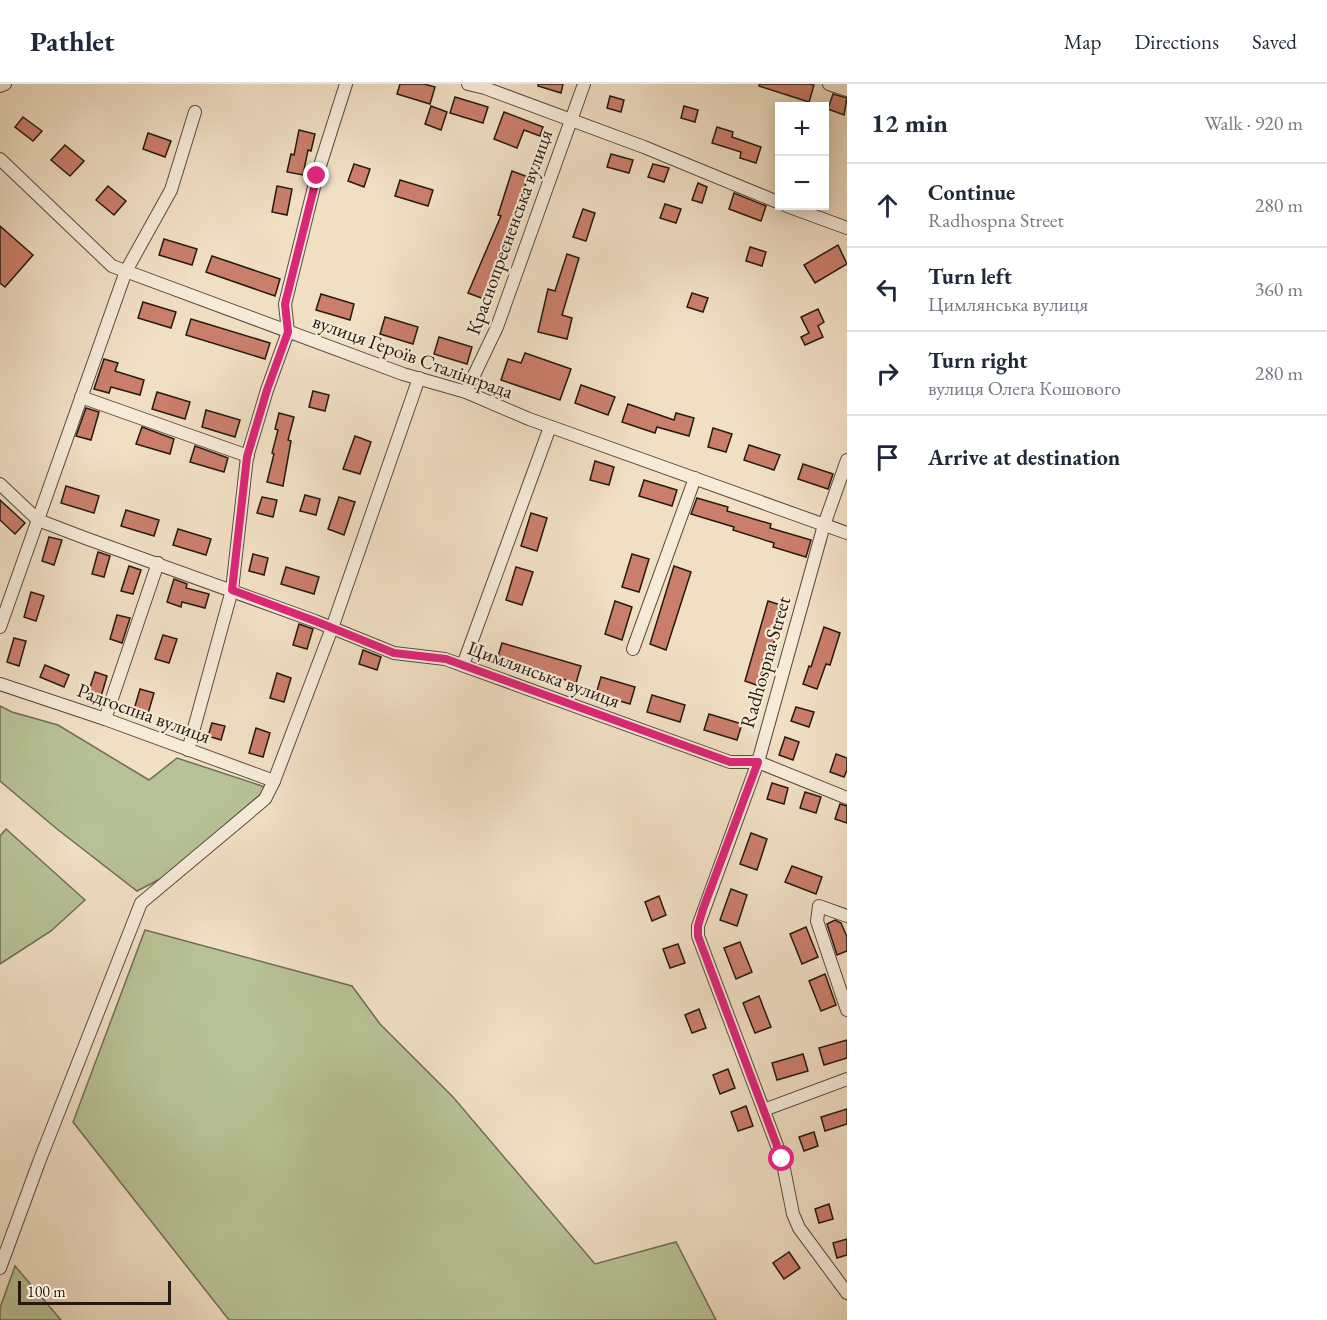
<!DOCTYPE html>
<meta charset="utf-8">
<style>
:root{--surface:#fff;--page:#f6f6f7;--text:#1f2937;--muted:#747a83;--line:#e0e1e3}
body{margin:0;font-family:"EB Garamond",serif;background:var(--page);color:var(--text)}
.controls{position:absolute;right:18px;top:18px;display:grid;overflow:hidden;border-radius:0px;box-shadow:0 3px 15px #0003}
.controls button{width:54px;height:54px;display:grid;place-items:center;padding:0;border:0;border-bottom:2px solid var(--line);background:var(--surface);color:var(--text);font:30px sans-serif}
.scale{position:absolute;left:18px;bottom:15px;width:153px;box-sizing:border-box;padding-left:6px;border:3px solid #251a10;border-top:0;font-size:16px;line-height:21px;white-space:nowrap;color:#251a10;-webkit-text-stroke:4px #f6ead9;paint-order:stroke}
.stop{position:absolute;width:18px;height:18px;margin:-14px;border:4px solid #db2777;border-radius:50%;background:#fff}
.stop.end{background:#db2777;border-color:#fff;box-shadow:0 2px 6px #0008}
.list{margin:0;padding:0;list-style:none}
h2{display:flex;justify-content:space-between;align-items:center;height:78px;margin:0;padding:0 24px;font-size:26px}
h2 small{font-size:20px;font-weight:400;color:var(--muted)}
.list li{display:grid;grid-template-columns:39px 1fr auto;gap:18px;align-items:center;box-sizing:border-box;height:84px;padding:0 24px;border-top:2px solid var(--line)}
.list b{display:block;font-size:22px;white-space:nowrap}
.list p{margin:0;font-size:20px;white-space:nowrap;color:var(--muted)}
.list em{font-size:20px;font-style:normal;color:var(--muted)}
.icon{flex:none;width:33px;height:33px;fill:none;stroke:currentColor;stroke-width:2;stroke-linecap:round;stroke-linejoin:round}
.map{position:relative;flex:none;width:847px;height:1236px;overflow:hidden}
header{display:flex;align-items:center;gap:36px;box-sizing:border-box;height:84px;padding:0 30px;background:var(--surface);border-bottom:2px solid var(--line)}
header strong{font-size:28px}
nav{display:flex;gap:33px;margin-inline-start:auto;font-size:21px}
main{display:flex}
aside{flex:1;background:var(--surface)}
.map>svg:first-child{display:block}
</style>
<header>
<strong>Pathlet</strong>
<nav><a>Map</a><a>Directions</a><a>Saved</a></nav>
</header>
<main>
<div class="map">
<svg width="847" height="1236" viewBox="0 0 847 1236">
<rect width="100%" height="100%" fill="#f1dfc4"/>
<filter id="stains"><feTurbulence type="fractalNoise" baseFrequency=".00333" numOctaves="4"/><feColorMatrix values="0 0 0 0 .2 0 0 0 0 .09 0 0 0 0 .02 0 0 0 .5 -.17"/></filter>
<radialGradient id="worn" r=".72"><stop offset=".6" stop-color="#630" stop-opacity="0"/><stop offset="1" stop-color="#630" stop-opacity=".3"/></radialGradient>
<g fill="#b7c296" stroke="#6e6e53" stroke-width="1.5">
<path d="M0,622L12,628L58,641L149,696L177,674L268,704L164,793L137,807L57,745L0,697Z"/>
<path d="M6,745L85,816L51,847L0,880V752Z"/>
<path d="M145,846L352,902L380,940L453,1013L595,1180L676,1158L716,1236H229L73,1038Z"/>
<path d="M15,1182L61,1236H0V1224Z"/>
</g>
<g fill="#cb7f6b" stroke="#251a10" stroke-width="1.5">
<path d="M400,0H424L435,3L430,20L397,10Z"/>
<path d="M538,0H563L561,9L538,2Z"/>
<path d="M759,0H810L814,1L809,18L759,2Z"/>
<path d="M833,10L847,14L844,31L828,25Z"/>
<path d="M610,12L624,16L621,28L607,24Z"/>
<path d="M455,13L488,23L483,39L450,29Z"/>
<path d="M431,22L447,28L441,46L425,40Z"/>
<path d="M684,22L698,26L695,38L681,34Z"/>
<path d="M504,28L543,43L540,52L524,46L517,64L494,55Z"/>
<path d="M23,33L42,47L33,57L15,43Z"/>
<path d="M717,43L733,48L732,53L761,63L756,79L740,74L741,68L712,59Z"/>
<path d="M299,46L315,50L311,67L308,66L303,91L287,88L291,70L294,71Z"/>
<path d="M148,49L171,57L165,73L143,65Z"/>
<path d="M65,61L84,77L70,92L51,76Z"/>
<path d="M611,70L633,76L629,89L607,83Z"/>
<path d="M354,80L370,85L364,103L348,97Z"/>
<path d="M653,80L669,84L664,98L648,93Z"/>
<path d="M512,87L528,93L511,144L514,145L484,215L468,209L501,132L498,131Z"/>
<path d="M400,96L433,106L428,122L395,112Z"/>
<path d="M698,99L707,103L702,119L692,116Z"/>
<path d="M108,102L126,117L114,131L96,116Z"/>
<path d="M277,102L292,105L287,131L272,128Z"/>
<path d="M734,109L766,122L761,137L729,125Z"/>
<path d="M665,120L681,125L676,139L660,134Z"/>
<path d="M583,125L595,129L586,157L573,153Z"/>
<path d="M0,142L33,171L5,203L0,199Z"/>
<path d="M164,155L197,165L192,181L159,171Z"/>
<path d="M838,161L847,180L815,199L804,181Z"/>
<path d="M750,163L766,168L762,182L746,177Z"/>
<path d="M567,170L579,174L562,231L572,234L567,255L538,248L548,205L555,207Z"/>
<path d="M212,172L280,195L275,212L206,188Z"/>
<path d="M692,209L708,214L703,228L687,223Z"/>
<path d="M321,210L354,220L350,236L316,226Z"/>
<path d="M143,218L176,228L171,244L138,234Z"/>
<path d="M818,225L824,238L818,242L823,253L805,261L801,253L809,249L801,233Z"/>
<path d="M385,233L418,243L413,260L380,250Z"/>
<path d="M191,235L270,259L265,275L186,251Z"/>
<path d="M439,253L472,263L467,280L434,270Z"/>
<path d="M525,269L571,285L560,316L501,296L508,275L521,279Z"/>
<path d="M104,275L118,279L115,287L144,296L140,311L111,303L109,309L94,305Z"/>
<path d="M581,301L615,313L608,331L575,319Z"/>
<path d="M313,307L329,311L325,327L309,323Z"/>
<path d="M157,308L190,318L185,335L152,325Z"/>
<path d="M628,320L674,336L676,329L694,334L689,352L657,343L655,349L622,338Z"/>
<path d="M86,324L99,328L91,356L76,352Z"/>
<path d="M206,326L240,336L235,353L202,343Z"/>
<path d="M279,329L294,333L288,356L291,357L283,402L267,398L274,370L272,369L278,346L275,345Z"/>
<path d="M142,343L174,355L170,370L136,360Z"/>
<path d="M713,344L732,350L726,368L708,363Z"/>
<path d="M355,352L371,358L360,390L343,385Z"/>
<path d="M749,361L780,371L774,386L744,376Z"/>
<path d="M195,362L228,374L224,388L190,378Z"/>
<path d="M595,377L614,383L609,401L590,396Z"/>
<path d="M803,380L833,390L828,405L798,395Z"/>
<path d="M644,396L677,406L672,422L639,412Z"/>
<path d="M66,402L99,412L94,429L61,419Z"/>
<path d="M305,411L320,415L316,431L300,427Z"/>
<path d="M262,413L277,416L273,433L257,429Z"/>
<path d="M339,413L355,418L344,451L328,445Z"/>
<path d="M697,414L728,423L727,427L771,440L770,444L811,456L806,473L773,463L774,459L733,446L734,443L691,430Z"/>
<path d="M0,416L25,439L15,450L0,436Z"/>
<path d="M126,426L159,436L154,452L121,442Z"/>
<path d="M531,429L547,434L537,467L521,462Z"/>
<path d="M178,445L211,455L206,471L173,461Z"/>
<path d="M49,453L62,456L54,481L42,477Z"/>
<path d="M98,468L110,472L104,493L92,490Z"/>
<path d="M253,470L268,474L264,491L249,487Z"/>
<path d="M632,470L649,475L639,508L622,503Z"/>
<path d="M129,482L141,486L133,510L121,507Z"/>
<path d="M674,482L691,488L666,566L650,560Z"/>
<path d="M286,483L319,493L314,510L281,500Z"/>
<path d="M516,483L533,488L522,521L506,516Z"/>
<path d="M174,495L187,500L186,504L209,510L205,524L182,518L181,523L167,518Z"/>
<path d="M31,508L44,512L36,537L24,533Z"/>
<path d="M615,517L632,523L622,556L605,550Z"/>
<path d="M768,517L784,522L762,603L745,597Z"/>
<path d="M117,531L130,534L122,559L110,555Z"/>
<path d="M299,540L313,545L307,565L293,561Z"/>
<path d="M824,543L840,549L830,581L826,580L817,605L803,600L809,582L811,583Z"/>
<path d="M163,551L177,555L169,579L155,575Z"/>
<path d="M14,554L26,557L19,582L7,578Z"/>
<path d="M502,559L581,582L576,599L497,576Z"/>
<path d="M363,566L381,573L377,586L359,580Z"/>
<path d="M45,581L69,591L64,603L40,593Z"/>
<path d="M95,588L107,592L100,616L87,613Z"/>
<path d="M277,589L291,594L284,618L270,614Z"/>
<path d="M601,593L635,603L630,620L596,610Z"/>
<path d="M140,605L154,609L147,633L133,629Z"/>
<path d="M652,611L685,621L680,638L647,628Z"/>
<path d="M796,623L814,628L809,643L791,637Z"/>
<path d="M709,630L742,640L737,656L704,646Z"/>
<path d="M212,639L225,642L221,656L208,652Z"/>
<path d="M256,644L270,649L263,673L249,669Z"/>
<path d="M785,653L799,658L793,676L779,671Z"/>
<path d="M836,670L847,674V686L844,693L830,688Z"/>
<path d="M772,699L788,704L784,720L767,715Z"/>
<path d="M805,708L821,713L816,729L800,724Z"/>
<path d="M840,720L847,722V739L835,735Z"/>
<path d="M751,749L767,755L757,786L740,780Z"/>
<path d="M792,782L822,793L816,810L785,798Z"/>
<path d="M731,805L747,811L737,842L720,836Z"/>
<path d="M659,812L666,831L652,837L645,818Z"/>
<path d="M835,836L841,839L847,853V867L837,871L827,840Z"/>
<path d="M806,843L818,873L802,880L790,850Z"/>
<path d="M740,858L752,888L736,895L724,864Z"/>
<path d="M678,860L685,879L670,884L663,865Z"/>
<path d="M825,890L836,921L821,927L809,897Z"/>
<path d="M759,912L771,943L755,949L743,919Z"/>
<path d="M699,925L706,944L692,949L685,931Z"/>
<path d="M847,956V974L824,981L819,964Z"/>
<path d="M803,970L808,987L777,996L772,979Z"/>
<path d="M728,985L735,1004L720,1010L713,991Z"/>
<path d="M746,1022L753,1042L738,1047L731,1028Z"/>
<path d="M847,1025V1040L825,1047L821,1033Z"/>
<path d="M814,1048L818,1062L804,1067L799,1053Z"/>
<path d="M829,1120L833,1135L819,1139L815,1125Z"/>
<path d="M847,1155V1171L837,1174L833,1159Z"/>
<path d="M789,1168L800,1184L784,1195L773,1179Z"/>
</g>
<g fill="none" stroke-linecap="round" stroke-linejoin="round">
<g stroke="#584b3d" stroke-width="14">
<g id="minor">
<path d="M468,0L485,4L644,63L780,119"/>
<path d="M829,0L847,6"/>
<path d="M0,2L5,0"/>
<path d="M0,75L112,182L403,290L466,308L529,335L847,449"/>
<path d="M787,122L847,144"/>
<path d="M466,308L497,243L584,0"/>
<path d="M81,313L248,372"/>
<path d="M847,376L824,441L758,678L698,842V852L782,1075L793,1130L799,1144L847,1209"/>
<path d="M0,400L38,436L85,454L315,537L394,569L445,575L730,678H758L847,714"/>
<path d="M0,543L126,187L171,106L195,28"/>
<path d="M633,565L695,394"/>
<path d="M463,581L550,343"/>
<path d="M0,600L105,635L274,697"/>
<path d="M105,635L158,479"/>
<path d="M188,666L232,506L247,373L267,306L288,248L285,220L317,91L346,0"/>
<path d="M847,832L819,822L817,837L847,926"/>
<path d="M764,1026L847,995"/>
<path d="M0,1184L39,1078L141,819L265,715L274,697L332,544L419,294"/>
</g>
</g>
<use href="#minor" stroke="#f6ead9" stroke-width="12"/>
</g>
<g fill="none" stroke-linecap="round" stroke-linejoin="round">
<path stroke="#db2777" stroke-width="8" d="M317,92L285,220L288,248L267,306L247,373L232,506L315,537L394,569L446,575L730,678H758L703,825L698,842V852L782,1075"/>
</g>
<g text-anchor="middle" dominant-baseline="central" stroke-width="4.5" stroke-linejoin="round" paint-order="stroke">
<g font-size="20" fill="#251a10" stroke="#f6ead9">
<text transform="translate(509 148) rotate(-70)">Краснопресненська вулиця</text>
<text transform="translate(413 272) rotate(20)">вулиця Героїв Сталінграда</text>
<text transform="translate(765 578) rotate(-74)">Radhospna Street</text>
<text transform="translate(544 590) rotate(20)">Цимлянська вулиця</text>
<text transform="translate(144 629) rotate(20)">Радгоспна вулиця</text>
</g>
</g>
<rect width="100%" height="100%" filter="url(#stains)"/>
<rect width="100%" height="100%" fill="url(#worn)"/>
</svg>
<div class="controls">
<button>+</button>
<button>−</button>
</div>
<div class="scale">100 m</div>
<div class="stop" style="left:782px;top:1075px"></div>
<div class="stop end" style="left:317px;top:92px"></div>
</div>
<aside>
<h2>12 min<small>Walk · 920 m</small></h2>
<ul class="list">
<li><svg class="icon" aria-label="ahead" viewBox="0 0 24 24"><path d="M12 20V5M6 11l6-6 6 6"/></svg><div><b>Continue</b><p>Radhospna Street</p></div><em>280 m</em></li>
<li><svg class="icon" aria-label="left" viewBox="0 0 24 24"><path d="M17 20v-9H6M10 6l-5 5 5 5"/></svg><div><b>Turn left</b><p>Цимлянська вулиця</p></div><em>360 m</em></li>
<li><svg class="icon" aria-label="right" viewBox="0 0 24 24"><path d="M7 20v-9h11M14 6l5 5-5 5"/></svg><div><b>Turn right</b><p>вулиця Олега Кошового</p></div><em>280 m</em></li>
<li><svg class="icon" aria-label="arrive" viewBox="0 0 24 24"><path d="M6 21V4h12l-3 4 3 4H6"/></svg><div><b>Arrive at destination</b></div></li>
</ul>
</aside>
</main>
